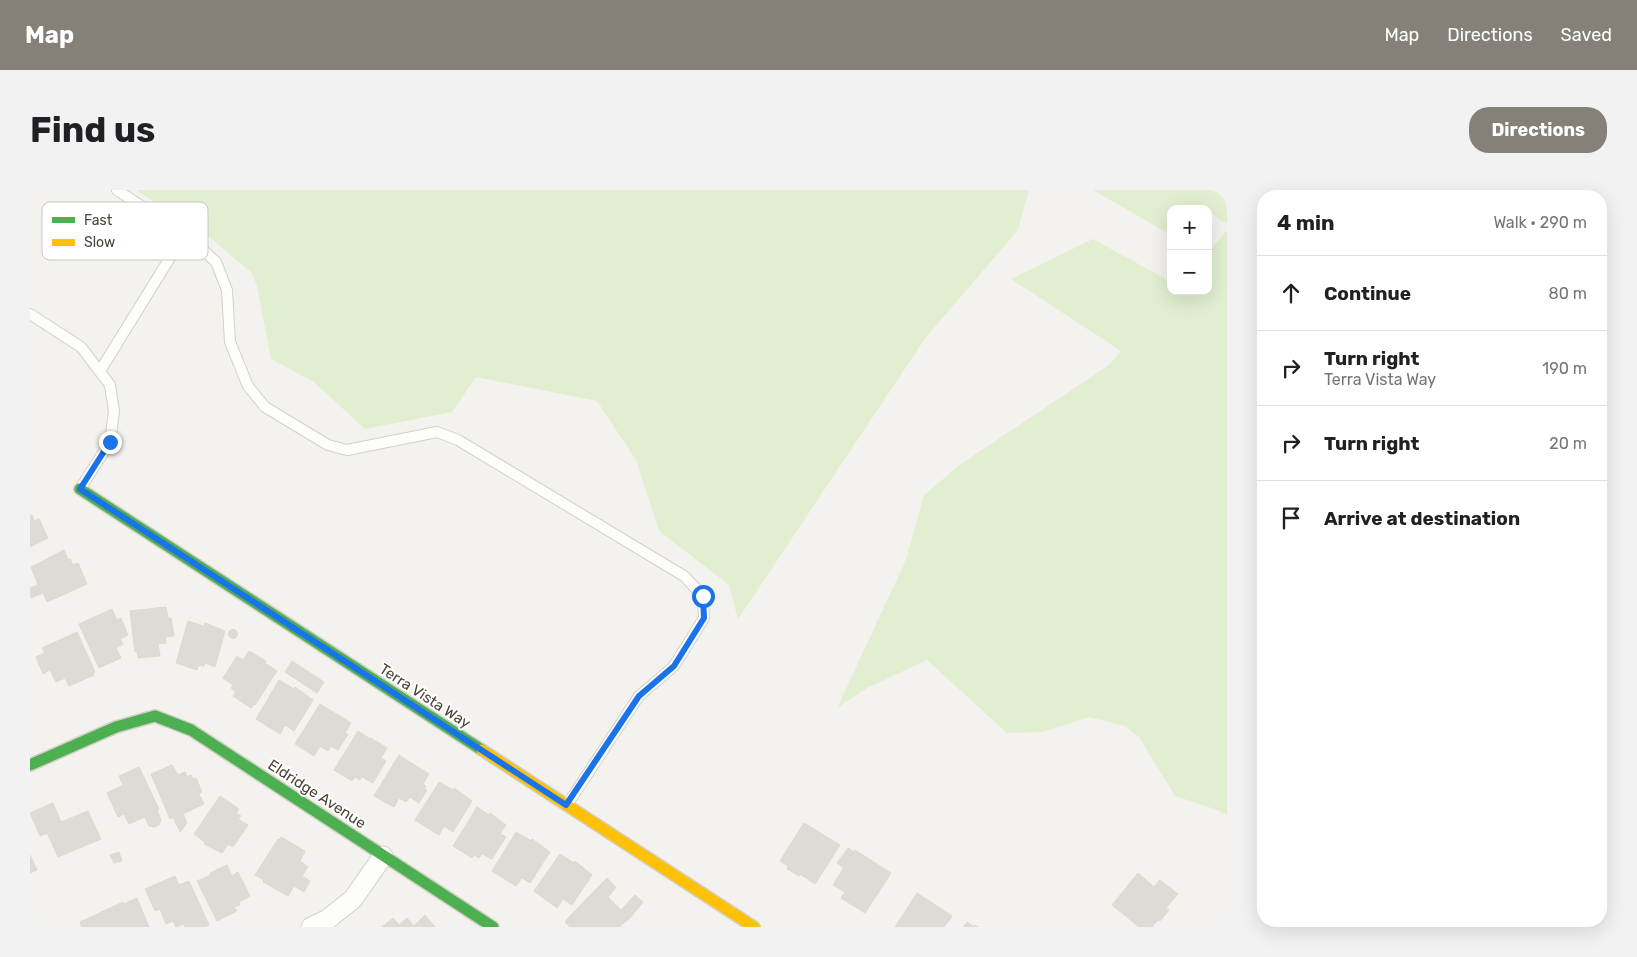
<!DOCTYPE html>
<meta charset="utf-8">
<style>
:root{--surface:#fff;--page:#f2f2f2;--text:#202124;--muted:#757577;--line:#e0e0e0;--accent:#868178}
body{margin:0;font-family:Rubik,sans-serif;background:var(--page);color:var(--text)}
.controls{position:absolute;right:15px;top:15px;display:grid;overflow:hidden;border-radius:10px;box-shadow:0 5px 20px #0002}
.controls button{width:45px;height:45px;display:grid;place-items:center;padding:0;border:0;border-bottom:1px solid var(--line);background:var(--surface);color:var(--text);font:25px sans-serif}
.stop{position:absolute;width:15px;height:15px;margin:-11px;border:4px solid #1a73e8;border-radius:50%;background:#fff}
.stop.end{background:#1a73e8;border-color:#fff;box-shadow:0 1px 5px #0008}
.list{margin:0;padding:0;list-style:none}
h2{display:flex;justify-content:space-between;align-items:center;height:65px;margin:0;padding:0 20px;font-size:21px}
h2 small{font-size:16px;font-weight:400;color:var(--muted)}
.list li{display:grid;grid-template-columns:32px 1fr auto;gap:15px;align-items:center;box-sizing:border-box;height:75px;padding:0 20px;border-top:1px solid var(--line)}
.list b{display:block;font-size:19px;white-space:nowrap}
.list p{margin:0;font-size:16px;white-space:nowrap;color:var(--muted)}
.list em{font-size:16px;font-style:normal;color:var(--muted)}
.icon{flex:none;width:28px;height:28px;fill:none;stroke:currentColor;stroke-width:2;stroke-linecap:round;stroke-linejoin:round}
.map{position:relative;flex:none;width:1197px;height:737px;overflow:hidden;border-radius:20px}
header{display:flex;align-items:center;gap:30px;box-sizing:border-box;height:70px;padding:0 25px;background:var(--accent);color:#fff}
header strong{font-size:24px}
nav{display:flex;gap:28px;margin-inline-start:auto;font-size:18px}
.intro{display:flex;align-items:center;justify-content:space-between;box-sizing:border-box;height:120px;padding:0 30px}
h1{margin:0;font-size:35px}
.button{padding:12px 22px;border-radius:20px;background:var(--accent);color:#fff;font-size:18px;font-weight:700}
main{display:flex;gap:30px;padding:0 30px}
aside{flex:1;background:var(--surface);border-radius:20px;box-shadow:0 5px 20px #0002}
.map>svg:first-child{display:block}
</style>
<header>
<strong>Map</strong>
<nav><a>Map</a><a>Directions</a><a>Saved</a></nav>
</header>
<div class="intro"><h1>Find us</h1><a class="button">Directions</a></div>
<main>
<div class="map">
<svg width="1197" height="737" viewBox="0 0 1197 737">
<rect width="100%" height="100%" fill="#f4f2ee"/>
<g fill="#e1eecf">
<path d="M106,0H999L988,40L896,147L708,429L699,395L629,341L606,270L567,211L446,187L422,222L335,239L284,192L241,169L227,96L222,83L183,50Z"/>
<path d="M1063,0H1197V34L1182,24L1178,27V19H1141V45Z"/>
<path d="M1197,40V625L1187,620L1145,606L1109,547L1095,536L1059,527L1012,542L977,543L897,470L837,498L807,518L876,370L894,305L931,274L1079,175L1091,161L981,89L1063,49L1141,92V101H1178V63Z"/>
</g>
<g fill="#dedbd6" stroke="#dcd9d4">
<path d="M2,325L4,331L9,329L18,348L0,357V326Z"/>
<path d="M34,360L38,370L40,369L43,375L48,373L57,394L17,412L13,403L1,408L0,398L8,395L1,377Z"/>
<path d="M136,417L138,428H141L144,446L135,447L136,453L128,454L130,466L108,468L107,462H105L100,421Z"/>
<path d="M82,419L87,430L91,428L98,445L90,449L93,454L86,458L91,468L69,478L49,434Z"/>
<path d="M158,431L174,436L175,433L195,441L185,477L175,473L174,476L169,475L167,480L146,473Z"/>
<circle cx="203" cy="444" r="4.5"/>
<path d="M47,442L65,482L63,483L64,485L39,496L35,488L26,492L20,480L13,484L6,467L15,463L12,458Z"/>
<path d="M219,461L236,471L235,473L247,481L225,515L224,514L221,518L203,506L206,502L201,498L203,495L193,488L207,466L213,470Z"/>
<path d="M262,471L294,492L287,503L255,482Z"/>
<path d="M249,490L264,499L265,497L283,510L264,541L255,535L250,544L226,529Z"/>
<path d="M290,514L321,533L315,543L318,544L308,560L301,556L298,561L290,556L284,566L265,554Z"/>
<path d="M328,541L340,549L341,548L357,558L351,568L356,571L343,593L332,587L330,590L325,587L322,591L304,580Z"/>
<path d="M369,565L399,584L393,594L396,596L394,599L397,600L389,613L380,607L376,612L369,608L364,617L344,606Z"/>
<path d="M142,575L148,585L155,582L157,587L161,585L163,589L166,588L172,602L169,604L174,614L153,624L157,633L150,642L143,627L140,629L121,584Z"/>
<path d="M109,577L129,619L127,620L131,630L129,635L124,637L119,636L115,627L99,634L94,624L88,627L77,603L93,595L89,586Z"/>
<path d="M409,592L423,600L424,598L442,611L423,642L414,636L409,645L385,630Z"/>
<path d="M190,606L209,619L206,623L211,626L208,629L218,635L203,657L198,654L192,663L174,654L175,652L164,644Z"/>
<path d="M23,613L31,632L58,621L71,649L28,667L17,643L10,646L0,623Z"/>
<path d="M447,617L459,625L460,623L476,635L470,644L476,647L462,669L452,664L449,668L444,665L442,668L423,656Z"/>
<path d="M774,633L810,655L785,694L770,684L769,686L757,679L758,676L750,671Z"/>
<path d="M486,642L501,651L502,649L520,662L500,693L492,688L486,696L462,681Z"/>
<path d="M251,647L275,661L270,671L278,677L272,686L280,691L274,702L264,696L258,706L233,692L234,690L225,685L248,649L250,650Z"/>
<path d="M818,658L824,662L825,660L861,683L835,723L811,708L815,702L803,695L816,674L815,673L813,677L807,673Z"/>
<path d="M89,662L92,671L84,673L80,665Z"/>
<path d="M530,664L544,673L545,671L562,685L542,715L533,709L527,718L504,701Z"/>
<path d="M0,665L7,680L0,683Z"/>
<path d="M197,675L202,686L208,682L220,706L209,712L210,715L204,717L207,721L187,731L167,691L181,685L180,683Z"/>
<path d="M1108,683L1124,697L1130,690L1148,704L1136,718L1139,720L1130,731L1128,730L1122,737H1109L1082,715Z"/>
<path d="M145,686L149,695L159,691L179,735L174,737H155L154,734L146,737L143,731L136,734L130,719L125,721L115,699Z"/>
<path d="M577,688L586,697L578,707L591,720L605,705L613,712L600,728L589,737H540L535,732L539,727Z"/>
<path d="M887,703L922,726L914,737H865Z"/>
<path d="M107,708L119,737H52L50,732L93,712L94,714Z"/>
<path d="M395,725L405,737H352L363,728L369,735L377,728L384,736Z"/>
<path d="M937,732L945,737V735L948,737H933Z"/>
</g>
<g fill="none" stroke-linecap="round" stroke-linejoin="round">
<g stroke="#d2d0cb" stroke-width="12">
<g id="lane">
<path d="M87,0L161,49L186,72L197,100L200,152L218,196L235,217L298,255L317,260L407,242L428,250L654,386L673,406L674,428L644,476L609,506L537,615"/>
<path d="M0,124L51,157L80,195L84,221L80,252L50,299"/>
<path d="M70,181L154,45"/>
</g>
</g>
<g stroke="#d2d0cb" stroke-width="21">
<path id="street" d="M281,737L298,729L323,709L353,666"/>
</g>
<g stroke="#d3cfc5" stroke-width="14">
<g id="fast">
<path d="M50,299L452,560"/>
<path d="M0,575L86,537L125,526L161,540L463,737"/>
</g>
</g>
<g stroke="#d3cfc5" stroke-width="14">
<path id="slow" d="M452,560L724,737"/>
</g>
<use href="#lane" stroke="#fdfdfc" stroke-width="10"/>
<use href="#street" stroke="#fdfdfc" stroke-width="19"/>
<use href="#fast" stroke="#4caf50" stroke-width="11"/>
<use href="#slow" stroke="#ffc107" stroke-width="11"/>
</g>
<g fill="none" stroke-linecap="round" stroke-linejoin="round">
<path stroke="#1a73e8" stroke-width="6" d="M80,252L50,299L536,615L609,506L644,476L674,428L673,406"/>
</g>
<g text-anchor="middle" dominant-baseline="central" stroke-width="4" stroke-linejoin="round" paint-order="stroke">
<g font-size="15" fill="#4b4439" stroke="#fff">
<text transform="translate(395 506) rotate(33)">Terra Vista Way</text>
<text transform="translate(287 604) rotate(33)">Eldridge Avenue</text>
</g>
</g>
<rect x="12" y="12" width="166" height="58" rx="8" fill="#fff" stroke="#c9c7c4" stroke-width="1"/>
<rect x="22" y="27" width="23" height="6" fill="#4caf50"/>
<rect x="22" y="49" width="23" height="7" fill="#ffc107"/>
<g font-size="14" fill="#4b4439">
<text x="54" y="35">Fast</text>
<text x="54" y="57">Slow</text>
</g>
</svg>
<div class="controls">
<button>+</button>
<button>−</button>
</div>
<div class="stop" style="left:673px;top:406px"></div>
<div class="stop end" style="left:80px;top:252px"></div>
</div>
<aside>
<h2>4 min<small>Walk · 290 m</small></h2>
<ul class="list">
<li><svg class="icon" aria-label="ahead" viewBox="0 0 24 24"><path d="M12 20V5M6 11l6-6 6 6"/></svg><div><b>Continue</b></div><em>80 m</em></li>
<li><svg class="icon" aria-label="right" viewBox="0 0 24 24"><path d="M7 20v-9h11M14 6l5 5-5 5"/></svg><div><b>Turn right</b><p>Terra Vista Way</p></div><em>190 m</em></li>
<li><svg class="icon" aria-label="right" viewBox="0 0 24 24"><path d="M7 20v-9h11M14 6l5 5-5 5"/></svg><div><b>Turn right</b></div><em>20 m</em></li>
<li><svg class="icon" aria-label="arrive" viewBox="0 0 24 24"><path d="M6 21V4h12l-3 4 3 4H6"/></svg><div><b>Arrive at destination</b></div></li>
</ul>
</aside>
</main>
